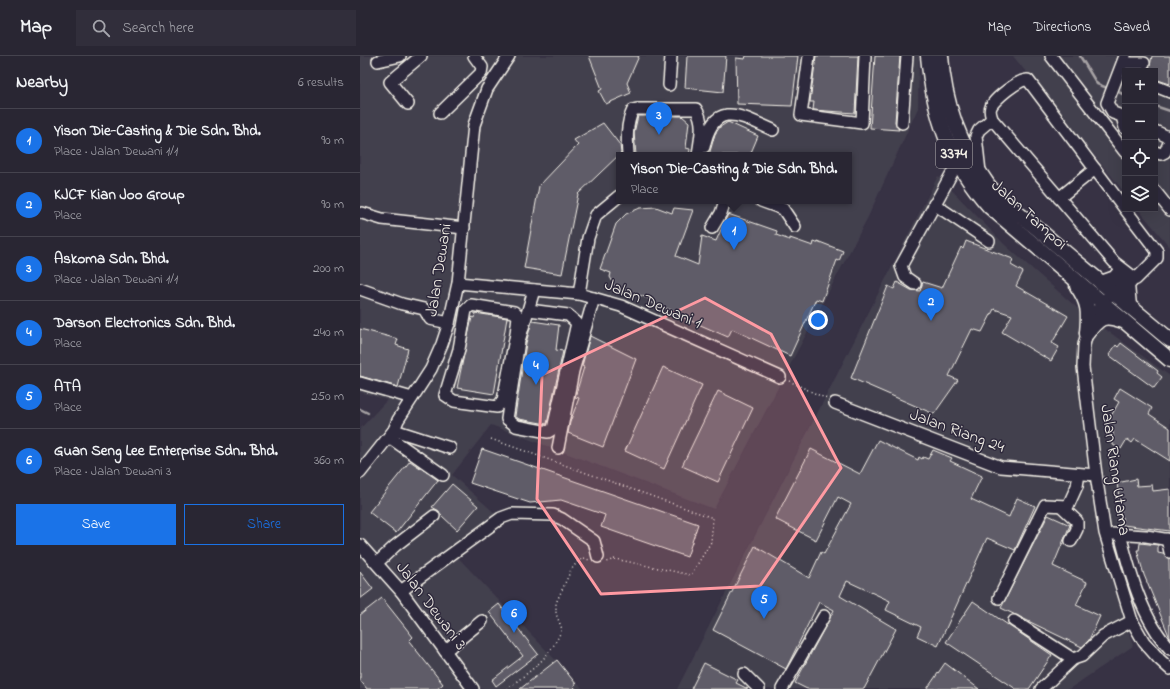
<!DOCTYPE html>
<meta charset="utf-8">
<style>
:root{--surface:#292633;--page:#312e3b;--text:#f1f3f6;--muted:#a5a5ac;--line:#45434e;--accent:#1a73e8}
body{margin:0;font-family:"Indie Flower",sans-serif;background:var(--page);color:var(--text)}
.controls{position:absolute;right:12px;top:12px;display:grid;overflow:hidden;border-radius:0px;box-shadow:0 4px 16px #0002}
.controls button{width:36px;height:36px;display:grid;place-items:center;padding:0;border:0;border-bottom:1px solid var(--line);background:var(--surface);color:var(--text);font:20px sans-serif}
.you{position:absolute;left:458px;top:264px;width:14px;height:14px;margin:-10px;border:3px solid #fff;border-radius:50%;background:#1a73e8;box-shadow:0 0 0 6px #1a73e833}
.badge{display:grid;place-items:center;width:26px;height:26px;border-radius:50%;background:var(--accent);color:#fff;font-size:13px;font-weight:700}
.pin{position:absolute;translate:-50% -33px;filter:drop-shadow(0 1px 2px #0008)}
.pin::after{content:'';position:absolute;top:21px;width:14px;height:12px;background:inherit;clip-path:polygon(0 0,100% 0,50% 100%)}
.popup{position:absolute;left:256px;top:96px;width:236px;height:52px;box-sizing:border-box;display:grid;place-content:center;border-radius:0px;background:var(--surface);filter:drop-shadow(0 1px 3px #0005);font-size:13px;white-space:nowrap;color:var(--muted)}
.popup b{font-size:15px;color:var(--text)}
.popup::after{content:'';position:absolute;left:50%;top:100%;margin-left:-8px;border:8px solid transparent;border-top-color:var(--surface)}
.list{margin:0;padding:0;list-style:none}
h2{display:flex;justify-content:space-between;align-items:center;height:52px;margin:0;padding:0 16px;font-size:17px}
h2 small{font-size:13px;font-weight:400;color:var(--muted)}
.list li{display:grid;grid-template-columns:26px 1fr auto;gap:12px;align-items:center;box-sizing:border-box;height:64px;padding:0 16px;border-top:1px solid var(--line)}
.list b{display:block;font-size:15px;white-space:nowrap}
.list p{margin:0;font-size:13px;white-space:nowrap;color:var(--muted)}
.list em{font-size:13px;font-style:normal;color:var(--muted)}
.actions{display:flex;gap:8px;padding:12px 16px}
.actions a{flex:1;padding:9px 0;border:1px solid var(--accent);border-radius:0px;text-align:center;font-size:14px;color:var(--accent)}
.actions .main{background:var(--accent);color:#fff}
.icon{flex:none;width:22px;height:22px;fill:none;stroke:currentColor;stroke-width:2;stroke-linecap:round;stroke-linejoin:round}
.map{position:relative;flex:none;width:810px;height:633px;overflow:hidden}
header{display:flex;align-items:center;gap:24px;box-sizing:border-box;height:56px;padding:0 20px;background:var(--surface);border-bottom:1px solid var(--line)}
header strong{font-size:19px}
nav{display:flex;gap:22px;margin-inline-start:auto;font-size:14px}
.search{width:280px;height:36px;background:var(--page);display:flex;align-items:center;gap:10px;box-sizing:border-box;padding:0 14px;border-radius:0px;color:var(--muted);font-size:15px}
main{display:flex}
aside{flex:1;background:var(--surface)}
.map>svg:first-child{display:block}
</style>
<header>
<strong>Map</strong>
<div class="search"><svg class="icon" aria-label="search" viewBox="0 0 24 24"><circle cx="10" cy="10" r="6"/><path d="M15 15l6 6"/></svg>Search here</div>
<nav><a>Map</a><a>Directions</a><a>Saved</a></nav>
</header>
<main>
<aside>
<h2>Nearby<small>6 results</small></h2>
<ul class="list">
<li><span class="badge">1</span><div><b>Yison Die-Casting &amp; Die Sdn. Bhd.</b><p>Place · Jalan Dewani 1/1</p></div><em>90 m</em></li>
<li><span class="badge">2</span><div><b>KJCF Kian Joo Group</b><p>Place</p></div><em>90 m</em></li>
<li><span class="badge">3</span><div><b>Askoma Sdn. Bhd.</b><p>Place · Jalan Dewani 1/1</p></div><em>200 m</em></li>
<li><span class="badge">4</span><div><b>Darson Electronics Sdn. Bhd.</b><p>Place</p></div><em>240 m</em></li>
<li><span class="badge">5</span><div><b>ATA</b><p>Place</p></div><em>250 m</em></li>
<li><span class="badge">6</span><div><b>Guan Seng Lee Enterprise Sdn.. Bhd.</b><p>Place · Jalan Dewani 3</p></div><em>360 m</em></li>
</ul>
<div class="actions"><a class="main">Save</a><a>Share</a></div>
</aside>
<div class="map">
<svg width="810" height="633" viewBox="0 0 810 633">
<rect width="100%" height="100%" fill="#373244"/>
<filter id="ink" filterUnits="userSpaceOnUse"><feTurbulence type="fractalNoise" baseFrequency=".025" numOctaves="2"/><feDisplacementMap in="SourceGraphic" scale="8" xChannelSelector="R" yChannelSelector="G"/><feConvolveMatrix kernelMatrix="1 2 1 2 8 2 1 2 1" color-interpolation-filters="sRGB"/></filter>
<g filter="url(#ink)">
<g fill="#433f4e" fill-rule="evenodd">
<path d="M0,0H559L558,52L508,161L354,453L131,369L92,419L137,459L90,493L223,633H0V373L27,344L0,336ZM259,99H489V145H259Z"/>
<path d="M653,0H810V191L778,153H795V15H765V137Z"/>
<path d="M578,120L645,189L723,257L810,320V478L735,468L773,590L709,633H317Z"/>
</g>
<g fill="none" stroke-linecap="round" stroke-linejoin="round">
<g stroke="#a6a2a4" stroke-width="2.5">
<path d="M720,0L737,28L750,33"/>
<path d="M754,34L765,39"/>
<path d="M795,50L810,55"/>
<path d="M0,353L8,357"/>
</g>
</g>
<g fill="#5f5c67" stroke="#f4f1e8">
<path d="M229,0H279L267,27L271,37L246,48L239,35L242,33Z"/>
<path d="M327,0H366L363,36L325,32Z"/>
<path d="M386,0H438L432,50L377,48L376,2L385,3Z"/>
<path d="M456,0H498L495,57L453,54L454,46H450Z"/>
<path d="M515,0H540L535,66L539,74L510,72Z"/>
<path d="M792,0H810V28L795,23V15H787L790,10Z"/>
<path d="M278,60H322L329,66L326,92L330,93L329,99H276L274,77Z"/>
<path d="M368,66L398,80L390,99H349L355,78L360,71Z"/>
<path d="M243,67L260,89L261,97L218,138L202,218L164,212L179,130L218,89L214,84Z"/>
<path d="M296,151L312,157L314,152L333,154L316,200L338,209L342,180L356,185L368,158L417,175L416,179L430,184V182L453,190L454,186L457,187V185L483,195L479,205L477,204L462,245L456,243L430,300L372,273L368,281L315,258L316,256L289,246L290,243L255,230L250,221L251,217L240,213L256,168L266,158L280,152Z"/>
<path d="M606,185L653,203L651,209L663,216L656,230L708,260L692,287L699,291L691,305L642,276L652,259L634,253L622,276L612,273L589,320L598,324L574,358L491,322L528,230L534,233L537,226L551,234L560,235L563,226L582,232L601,191L603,193Z"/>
<path d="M115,257L147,262L134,338L97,332L112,261L114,262Z"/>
<path d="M172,265L199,269L196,294L203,295L187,368L159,363L155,360L166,287Z"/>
<path d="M0,273L38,283L36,289L48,293L38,331L0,320Z"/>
<path d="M230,280L276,303L243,391L208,377L210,366L219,342L215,341L224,311L222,310Z"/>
<path d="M761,287L798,315L797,317L802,321L794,332L749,299L756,289L758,291Z"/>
<path d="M303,311L342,329L304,413L265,395Z"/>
<path d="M760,332L792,352L789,358L810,372V405L775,383L772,387L767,383L761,393L753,389V373L747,367L759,346L754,343Z"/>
<path d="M358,335L393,352L358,426L322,410Z"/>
<path d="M518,384L558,404L559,401L562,403L563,401L568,403L573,394L592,402L590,405L622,420L611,443L649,461L657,442L675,450L655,494L627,482L578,590L557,580L561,571L526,554L530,545L487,525L480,540L536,573L504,633H447L435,627L474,554L459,546L426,613L353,574L395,490L449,522L461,496L464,498L491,448L478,441L456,484L415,463L451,393L500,418Z"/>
<path d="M122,393L338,468L327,501L241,471L245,459L201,444L170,447L110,427Z"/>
<path d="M50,405L78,424L36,477L9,456Z"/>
<path d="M776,423L777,430L792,429L793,435L810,433V475L763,469L757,427Z"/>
<path d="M92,428L118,450L97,474L81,459L79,455L72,451Z"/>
<path d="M688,459L710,469L693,510L727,526L716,549L740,560L729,584L722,591L641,552Z"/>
<path d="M780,487L798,489V497L803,498L809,503L810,582L784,519L777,494H779Z"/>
<path d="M0,516L13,533L0,543Z"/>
<path d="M22,542L53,581L49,585L83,628L77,633H7L0,624V559Z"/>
<path d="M613,545L692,599L669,633H656L586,586Z"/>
<path d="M139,548L178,598L136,630L132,624L163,600L129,556Z"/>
<path d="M197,604L216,628L213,630L216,633H160Z"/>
<path d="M344,607L378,624L376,627L388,633H331Z"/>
<path d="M585,607L619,633H567Z"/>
</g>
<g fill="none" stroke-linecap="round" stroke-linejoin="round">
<g stroke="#f4f1e8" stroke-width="14">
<g id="minor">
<path d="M449,0L441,59L502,67L505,0"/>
<path d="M691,0L765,96"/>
<path d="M765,0L747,47L753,57L765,61"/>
<path d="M18,5L40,0"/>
<path d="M763,7H784"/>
<path d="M309,29L311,0"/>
<path d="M795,30L810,36"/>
<path d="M48,48L30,26L61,0"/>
<path d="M80,57L121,17L122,11L114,0"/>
<path d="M762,60L765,72"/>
<path d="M542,67L547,0"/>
<path d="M795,75L808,81L810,85L805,96L801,98L795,96"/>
<path d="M344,91C354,42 381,60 413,74"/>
<path d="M268,99C267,84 266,68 273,54L277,53H336C345,67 340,83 338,99"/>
<path d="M620,116L616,80L619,74L632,63"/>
<path d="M795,135L810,154"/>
<path d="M699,142L735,113"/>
<path d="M401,145L423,153L435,171"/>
<path d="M574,148L629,185"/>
<path d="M765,153L668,24C660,22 633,44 631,51C629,55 631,59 632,63L754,206L776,223L797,202V195L765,153"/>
<path d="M2,157L22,163L104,172"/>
<path d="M352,172L361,157L365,145"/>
<path d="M759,215L761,225L735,257L727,277L724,289L723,311L736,419L745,477L772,565L784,586L799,603L810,613"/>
<path d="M98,227L219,238L261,250L420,321"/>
<path d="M555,228L545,221L541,210L598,106"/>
<path d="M0,233L42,248L64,253L70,263L89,267"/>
<path d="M219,238L228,182L236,159L259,140"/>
<path d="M111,249L154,256L158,260L156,278L143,344L137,351L94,345L85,339L99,293L106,254Z"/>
<path d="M169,254L208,259L217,267L193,373L188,376L156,370L147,363L159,285L174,234"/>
<path d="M0,327L52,342"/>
<path d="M475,347L641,411L736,419"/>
<path d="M34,374L90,392"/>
<path d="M29,381L83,419"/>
<path d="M198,392L213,315L234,242"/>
<path d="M0,417L34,374L38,364L71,313L82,288L89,267L98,227L114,69L127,33L149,0"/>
<path d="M702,451L717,465V473L711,485"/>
<path d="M753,478L786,480L810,484"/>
<path d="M760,478C770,517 782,563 810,593"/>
<path d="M807,483L810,496"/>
<path d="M0,489L41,535L113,633"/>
<path d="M17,507L35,490L74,460"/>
<path d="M41,535L141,462L152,458L193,459L202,463L234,485L238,501"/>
<path d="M639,542L685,449L708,450L717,430L719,418"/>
<path d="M654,565L713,603L722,600L743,580L772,565"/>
<path d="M85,595L122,565"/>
<path d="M384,618L399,633"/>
<path d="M422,633L464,560"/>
<path d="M681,633L713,603"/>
</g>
</g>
<g stroke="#f4f1e8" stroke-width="17">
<g id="major">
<path d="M568,0C574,61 589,105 630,151L810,304"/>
<path d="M581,0C584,48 600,90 628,129C642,147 663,161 680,175C723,212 767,248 810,284"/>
<path d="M741,227L755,222L760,216"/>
<path d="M717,230C729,247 729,256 727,277"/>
<path d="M769,250L767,229L773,222"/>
<path d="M727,277C740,261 743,258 763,265"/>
</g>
</g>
<g stroke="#f4f1e8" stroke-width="1.5" stroke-dasharray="1 3" stroke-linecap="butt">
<path d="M429,325L467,343"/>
<path d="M131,383L353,462L351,486L331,519L255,503L246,506"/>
<path d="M147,633C172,613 189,604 202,573L196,558V547L211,514L218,505L225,502L229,504"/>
</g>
<use href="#minor" stroke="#2f2a3d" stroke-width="11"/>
<use href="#major" stroke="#2f2a3d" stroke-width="14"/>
</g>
</g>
<path fill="#ff9aa2" fill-opacity="0.2" stroke="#ff9aa2" stroke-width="3" stroke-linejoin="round" d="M345,242L411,278L481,412L400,530L241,538L177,443L182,319Z"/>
<g text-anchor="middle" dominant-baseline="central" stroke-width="3" stroke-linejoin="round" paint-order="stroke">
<rect fill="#2f2a3d" stroke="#b9b5b5" stroke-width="1" x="576" y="84" width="36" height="28" rx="3"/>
<g font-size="16" font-weight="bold" fill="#f4f1e8">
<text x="594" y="98">3374</text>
</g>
<g font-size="17" fill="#f4f1e8" stroke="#2f2a3d">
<text transform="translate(669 159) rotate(42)">Jalan Tampoi</text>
<text transform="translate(79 214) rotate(-81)">Jalan Dewani</text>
<text transform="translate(293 248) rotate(23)">Jalan Dewani 1</text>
<text transform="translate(597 375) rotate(20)">Jalan Riang 24</text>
<text transform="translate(755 414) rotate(82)">Jalan Riang Utama</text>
<text transform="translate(71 550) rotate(53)">Jalan Dewani 3</text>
</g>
</g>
</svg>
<div class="controls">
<button>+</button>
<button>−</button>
<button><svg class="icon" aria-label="locate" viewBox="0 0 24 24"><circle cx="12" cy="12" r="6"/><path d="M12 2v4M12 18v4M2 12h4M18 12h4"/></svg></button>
<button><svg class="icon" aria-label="layers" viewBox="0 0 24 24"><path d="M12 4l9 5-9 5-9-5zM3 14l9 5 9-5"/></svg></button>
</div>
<div class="you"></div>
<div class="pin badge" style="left:374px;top:194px">1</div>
<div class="popup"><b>Yison Die-Casting &amp; Die Sdn. Bhd.</b>Place</div>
<div class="pin badge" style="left:571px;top:265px">2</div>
<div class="pin badge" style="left:299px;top:79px">3</div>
<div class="pin badge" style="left:176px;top:329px">4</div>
<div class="pin badge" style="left:404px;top:563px">5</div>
<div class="pin badge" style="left:154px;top:577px">6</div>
</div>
</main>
